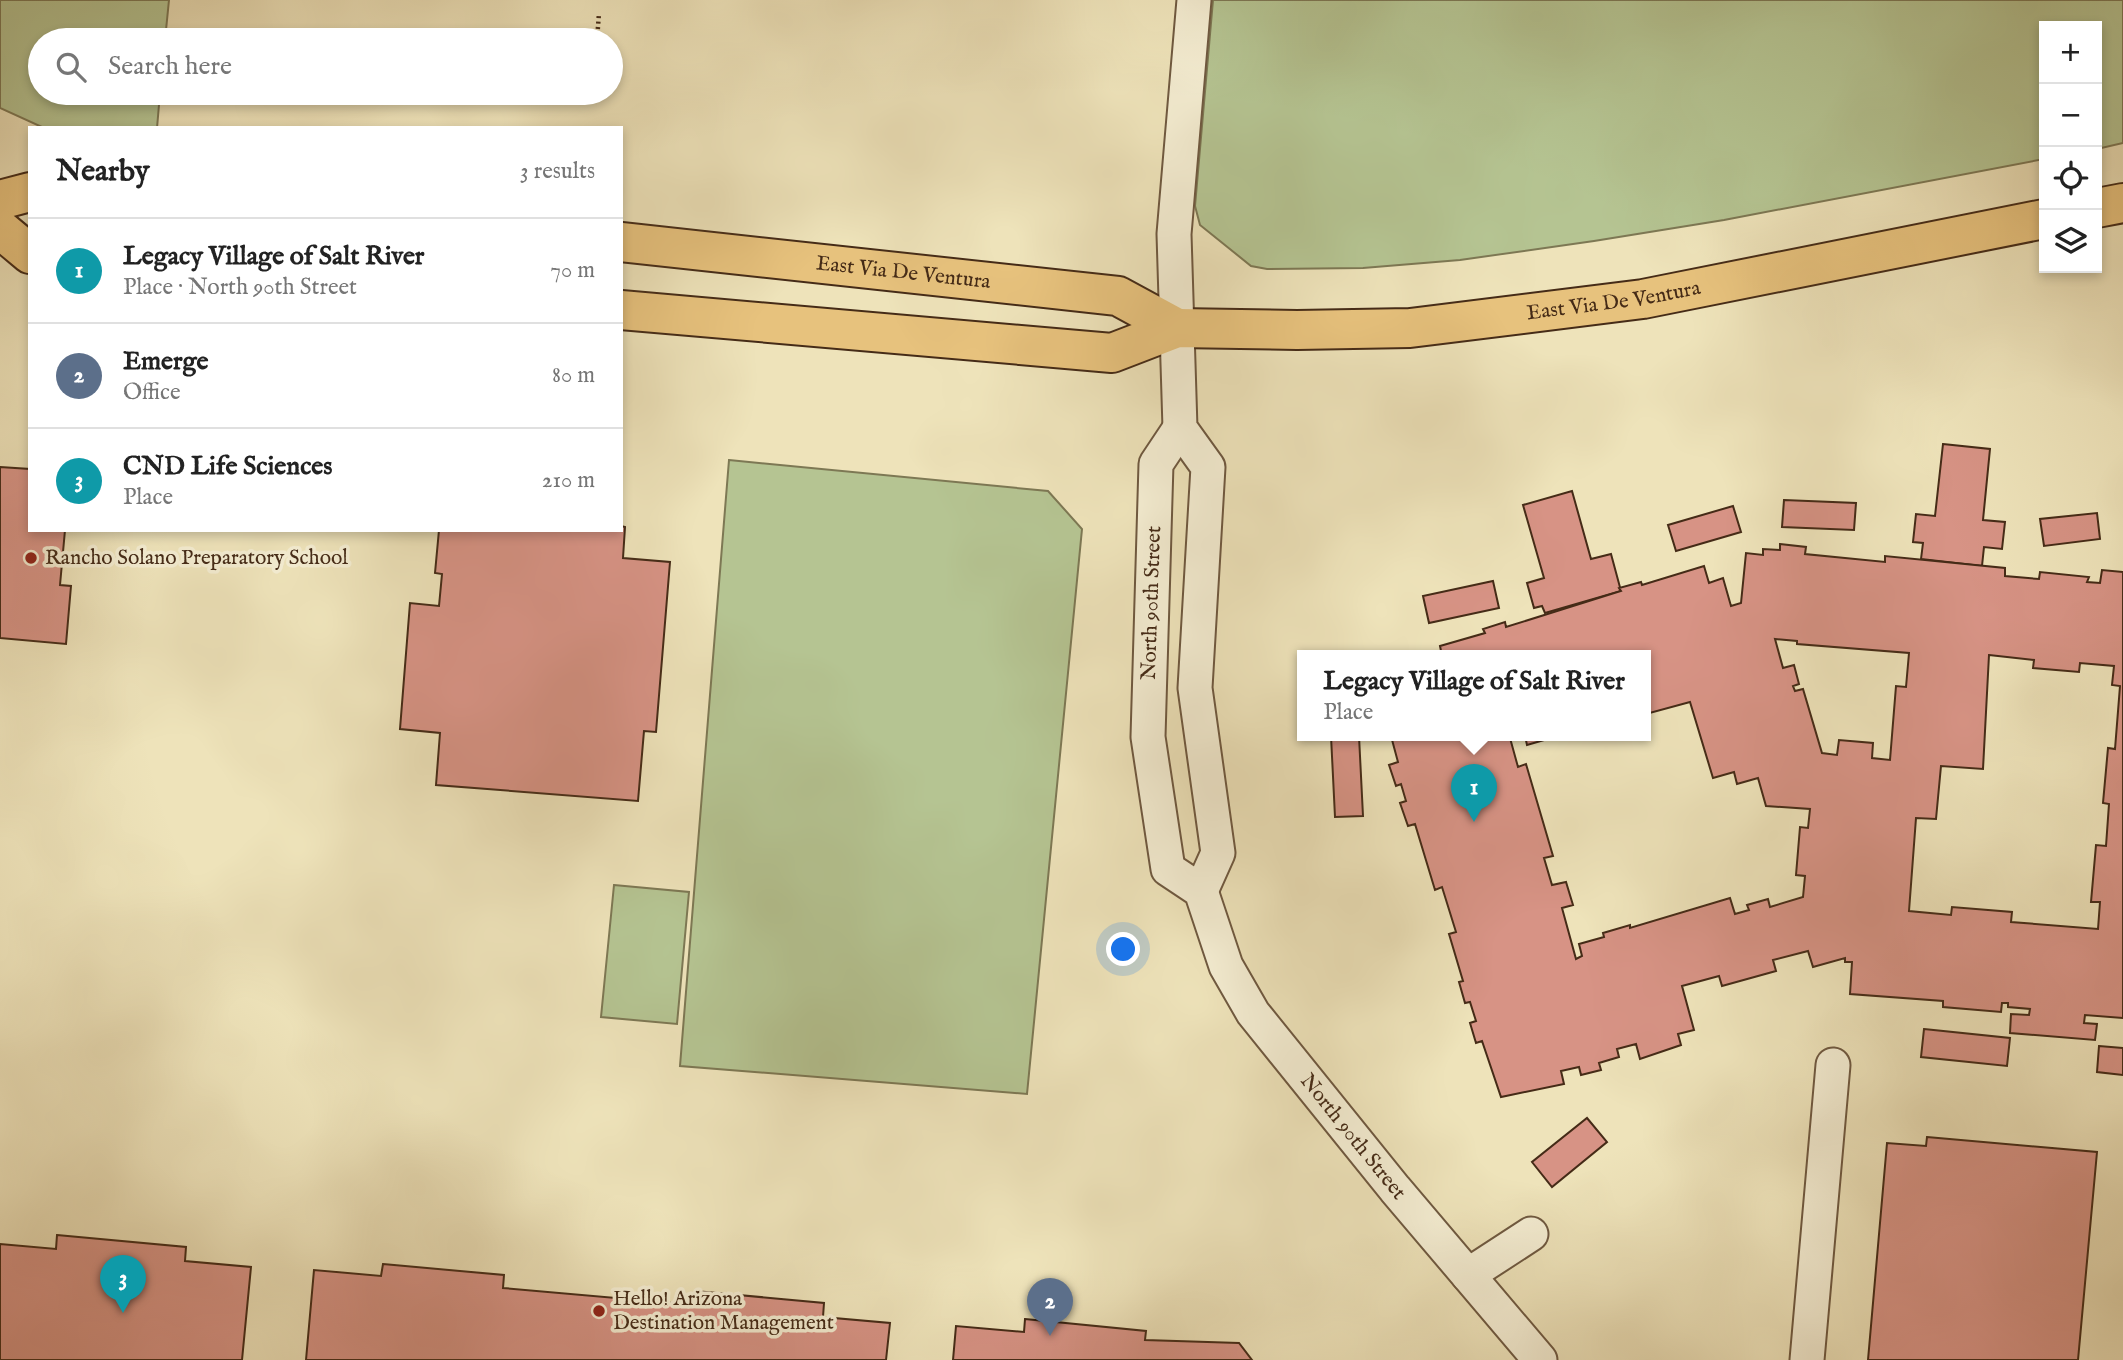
<!DOCTYPE html>
<meta charset="utf-8">
<style>
:root{--surface:#fff;--page:#f6f6f6;--text:#222;--muted:#767676;--line:#e0e0e0;--accent:#8f2418}
body{margin:0;font-family:"IM FELL English",serif;background:var(--page);color:var(--text)}
.controls{position:absolute;right:21px;top:21px;display:grid;overflow:hidden;border-radius:0px;box-shadow:0 4px 10px #0003}
.controls button{width:63px;height:63px;display:grid;place-items:center;padding:0;border:0;border-bottom:2px solid var(--line);background:var(--surface);color:var(--text);font:35px sans-serif}
.you{position:absolute;left:1124px;top:950px;width:24px;height:24px;margin:-18px;border:5px solid #fff;border-radius:50%;background:#1a73e8;box-shadow:0 0 0 10px #1a73e833}
.badge{display:grid;place-items:center;width:46px;height:46px;border-radius:50%;background:var(--accent);color:#fff;font-size:23px;font-weight:700}
.pin{position:absolute;translate:-50% -58px;filter:drop-shadow(0 2px 4px #0008)}
.pin::after{content:'';position:absolute;top:37px;width:24px;height:21px;background:inherit;clip-path:polygon(0 0,100% 0,50% 100%)}
.popup{position:absolute;left:1297px;top:650px;width:354px;height:91px;box-sizing:border-box;display:grid;place-content:center;border-radius:0px;background:var(--surface);filter:drop-shadow(0 2px 5px #0005);font-size:23px;white-space:nowrap;color:var(--muted)}
.popup b{font-size:26px;color:var(--text)}
.popup::after{content:'';position:absolute;left:50%;top:100%;margin-left:-14px;border:14px solid transparent;border-top-color:var(--surface)}
.list{margin:0;padding:0;list-style:none}
h2{display:flex;justify-content:space-between;align-items:center;height:91px;margin:0;padding:0 28px;font-size:30px}
h2 small{font-size:23px;font-weight:400;color:var(--muted)}
.list li{display:grid;grid-template-columns:46px 1fr auto;gap:21px;align-items:center;box-sizing:border-box;height:105px;padding:0 28px;border-top:2px solid var(--line)}
.list b{display:block;font-size:26px;white-space:nowrap}
.list p{margin:0;font-size:23px;white-space:nowrap;color:var(--muted)}
.list em{font-size:23px;font-style:normal;color:var(--muted)}
.icon{flex:none;width:38px;height:38px;fill:none;stroke:currentColor;stroke-width:2;stroke-linecap:round;stroke-linejoin:round}
.map{position:relative;flex:none;width:2123px;height:1360px;overflow:hidden}
.search{position:absolute;background:var(--surface);box-shadow:0 4px 10px #0003;left:28px;top:28px;width:595px;height:77px;display:flex;align-items:center;gap:18px;box-sizing:border-box;padding:0 24px;border-radius:38px;color:var(--muted);font-size:26px}
.panel{position:absolute;background:var(--surface);box-shadow:0 4px 10px #0003;left:28px;top:126px;width:595px;height:406px;border-radius:0px}
.map>svg:first-child{display:block}
</style>
<div class="map">
<svg width="2123" height="1360" viewBox="0 0 2123 1360">
<rect width="100%" height="100%" fill="#eee3ba"/>
<filter id="stains"><feTurbulence type="fractalNoise" baseFrequency=".00286" numOctaves="4"/><feColorMatrix values="0 0 0 0 .2 0 0 0 0 .09 0 0 0 0 .02 0 0 0 .5 -.17"/></filter>
<radialGradient id="worn" r=".72"><stop offset=".6" stop-color="#630" stop-opacity="0"/><stop offset="1" stop-color="#630" stop-opacity=".3"/></radialGradient>
<g fill="#b5c492" stroke="#7d7854" stroke-width="2">
<path d="M0,0H169L165,40H40V93H160L157,128H44L0,108Z"/>
<path d="M1213,0H2123V143L2097,149V26H2044V159L1724,220L1594,241L1460,260L1363,268L1267,269L1251,266L1200,225L1195,206Z"/>
<path d="M729,460L1048,491L1082,529L1027,1094L680,1066Z"/>
<path d="M614,885L689,892L677,1024L601,1017Z"/>
</g>
<g fill="#d79385" stroke="#452b17" stroke-width="2" fill-rule="evenodd">
<path d="M1943,444L1990,449L1983,520L2005,522L2002,549L1984,547L1982,566L1921,559L1923,543L1913,542L1916,514L1935,516Z"/>
<path d="M0,467L30,469V530H65L60,585L71,586L66,644L0,638Z"/>
<path d="M1572,491L1591,559L1611,554L1621,591L1545,613L1542,606L1534,608L1527,583L1544,578L1523,505Z"/>
<path d="M1784,500L1856,503L1854,530L1782,527Z"/>
<path d="M1733,506L1741,532L1676,551L1668,525Z"/>
<path d="M2097,513L2100,539L2044,546L2040,519Z"/>
<path d="M621,526L625,527L623,558L670,562L656,732L644,731L638,801L436,785L440,733L400,729L410,603L439,606L442,574L435,573L439,530H621Z"/>
<path d="M1780,544L1806,547L1805,554L1885,562V556L2005,568V576L2039,579L2040,572L2089,577L2087,582L2100,583L2102,570L2123,572V1018L2085,1015L2084,1023L2097,1024L2095,1040L2010,1033L2011,1014L2029,1015L2030,1009L2008,1007V1003H2002L2001,1012L1943,1007V1001L1850,994L1852,962H1845V958L1813,967L1808,951L1773,960L1776,971L1722,986L1719,976L1682,986L1694,1030L1678,1034L1681,1045L1640,1059L1636,1044L1617,1049L1619,1057L1599,1063L1601,1070L1581,1075L1579,1067L1561,1071L1564,1084L1501,1097L1482,1041L1476,1043L1470,1023L1476,1021L1470,1002L1465,1003L1459,982L1463,981L1449,934L1456,932L1442,887L1435,890L1415,824L1408,826L1400,803L1406,801L1401,784L1396,786L1389,765L1398,762L1391,736H1516L1510,738L1518,767L1526,764L1553,856L1544,858L1552,885L1566,882L1573,905L1562,908L1576,959L1582,956L1579,944L1604,937L1603,933L1630,925V928L1730,898L1735,914L1749,910L1747,905L1768,899L1770,907L1803,897L1805,876L1796,875L1800,827L1808,828L1810,809L1766,806L1758,778L1737,784L1734,772L1713,778L1690,702L1646,714V656H1442L1440,646L1485,633L1483,629L1505,622L1506,627L1621,591L1619,588L1641,582L1642,585L1704,566L1709,583L1723,578L1731,606L1741,603L1746,553L1763,555V549L1780,550ZM1775,639L1797,641V644L1909,653L1906,687L1896,686L1890,760L1872,758L1873,743L1839,740L1837,755L1822,753L1803,689L1795,691L1793,686L1799,684L1794,665L1783,668ZM1989,655L2034,660L2033,668L2079,672L2080,663L2114,666L2112,685L2120,686L2115,749L2108,748L2103,803L2109,804L2106,846L2096,845L2091,902H2100L2098,929L2011,922L2012,912L1952,907L1951,915L1909,911L1916,818L1936,819L1941,766L1983,769Z"/>
<path d="M1493,581L1499,608L1429,623L1423,596Z"/>
<path d="M1331,736H1359L1363,816L1335,817Z"/>
<path d="M1525,736H1558L1527,745Z"/>
<path d="M1924,1029L2010,1038L2007,1066L1921,1057Z"/>
<path d="M2099,1046L2123,1048V1075L2097,1072Z"/>
<path d="M1587,1118L1607,1142L1552,1187L1532,1162Z"/>
<path d="M1927,1137L2097,1152L2078,1360H1868L1887,1143L1926,1146Z"/>
<path d="M57,1235L186,1247L185,1261L251,1267L242,1360H0V1244L56,1249Z"/>
<path d="M383,1264L504,1275L503,1288L695,1305L696,1291L824,1303L823,1317L890,1323L886,1360H306L314,1270L381,1276Z"/>
<path d="M1025,1319L1146,1331L1145,1340L1239,1343L1252,1360H953L956,1326L1024,1332Z"/>
</g>
<g fill="none" stroke-linecap="round" stroke-linejoin="round">
<g stroke="#6f5940" stroke-width="37">
<g id="minor">
<path d="M1194,0L1174,234L1180,428L1208,467L1195,688L1218,853L1201,891"/>
<path id="s1" d="M1180,428L1156,464L1148,737L1168,869L1201,891L1226,966L1253,1013L1395,1189L1540,1360"/>
<path d="M1468,1275L1531,1234"/>
<path d="M1807,1360L1833,1065"/>
</g>
</g>
<g stroke="#452b17" stroke-width="42">
<g id="major">
<path d="M0,200L30,192"/>
<path d="M2097,208L2123,203"/>
<path d="M0,229L30,254"/>
<path id="s2" d="M621,242L1118,296L1177,328"/>
<path id="s3" d="M621,310L1112,353L1177,328L1297,330L1410,328L1643,299L2044,219"/>
</g>
</g>
<path stroke="#452b17" stroke-width="4.5" stroke-dasharray="2 3.5" stroke-linecap="butt" d="M597,40L599,13"/>
<use href="#minor" stroke="#f4edd2" stroke-width="33"/>
<use href="#major" stroke="#e7c27d" stroke-width="38"/>
</g>
<g fill="#8f2418" stroke="#f4edd2" stroke-width="2.5">
<circle cx="31" cy="558" r="7"/>
<circle cx="599" cy="1311" r="7"/>
</g>
<g text-anchor="middle" dominant-baseline="central" stroke-width="7" stroke-linejoin="round" paint-order="stroke">
<g font-size="21" fill="#452b17" stroke="#f4edd2">
<text stroke="none"><textPath href="#s2" startOffset="284">East Via De Ventura</textPath></text>
<text stroke="none"><textPath href="#s3" startOffset="1001">East Via De Ventura</textPath></text>
<text transform="translate(1152 603) rotate(-88)">North 90th Street</text>
<text stroke="none"><textPath href="#s1" startOffset="782">North 90th Street</textPath></text>
</g>
<g font-size="21" fill="#452b17" stroke="#f4edd2" text-anchor="start">
<text x="45" y="558">Rancho Solano Preparatory School</text>
<text x="613" y="1299">Hello! Arizona<tspan x="613" dy="24">Destination Management</tspan></text>
</g>
</g>
<rect width="100%" height="100%" filter="url(#stains)"/>
<rect width="100%" height="100%" fill="url(#worn)"/>
</svg>
<div class="controls">
<button>+</button>
<button>−</button>
<button><svg class="icon" aria-label="locate" viewBox="0 0 24 24"><circle cx="12" cy="12" r="6"/><path d="M12 2v4M12 18v4M2 12h4M18 12h4"/></svg></button>
<button><svg class="icon" aria-label="layers" viewBox="0 0 24 24"><path d="M12 4l9 5-9 5-9-5zM3 14l9 5 9-5"/></svg></button>
</div>
<div class="you"></div>
<div class="pin badge" style="left:1474px;top:822px;background:#0f9aa8">1</div>
<div class="popup"><b>Legacy Village of Salt River</b>Place</div>
<div class="pin badge" style="left:1050px;top:1336px;background:#5c6f8a">2</div>
<div class="pin badge" style="left:123px;top:1313px;background:#0f9aa8">3</div>
<div class="search"><svg class="icon" aria-label="search" viewBox="0 0 24 24"><circle cx="10" cy="10" r="6"/><path d="M15 15l6 6"/></svg>Search here</div>
<section class="panel">
<h2>Nearby<small>3 results</small></h2>
<ul class="list">
<li><span class="badge" style="background:#0f9aa8">1</span><div><b>Legacy Village of Salt River</b><p>Place · North 90th Street</p></div><em>70 m</em></li>
<li><span class="badge" style="background:#5c6f8a">2</span><div><b>Emerge</b><p>Office</p></div><em>80 m</em></li>
<li><span class="badge" style="background:#0f9aa8">3</span><div><b>CND Life Sciences</b><p>Place</p></div><em>210 m</em></li>
</ul>
</section>
</div>
